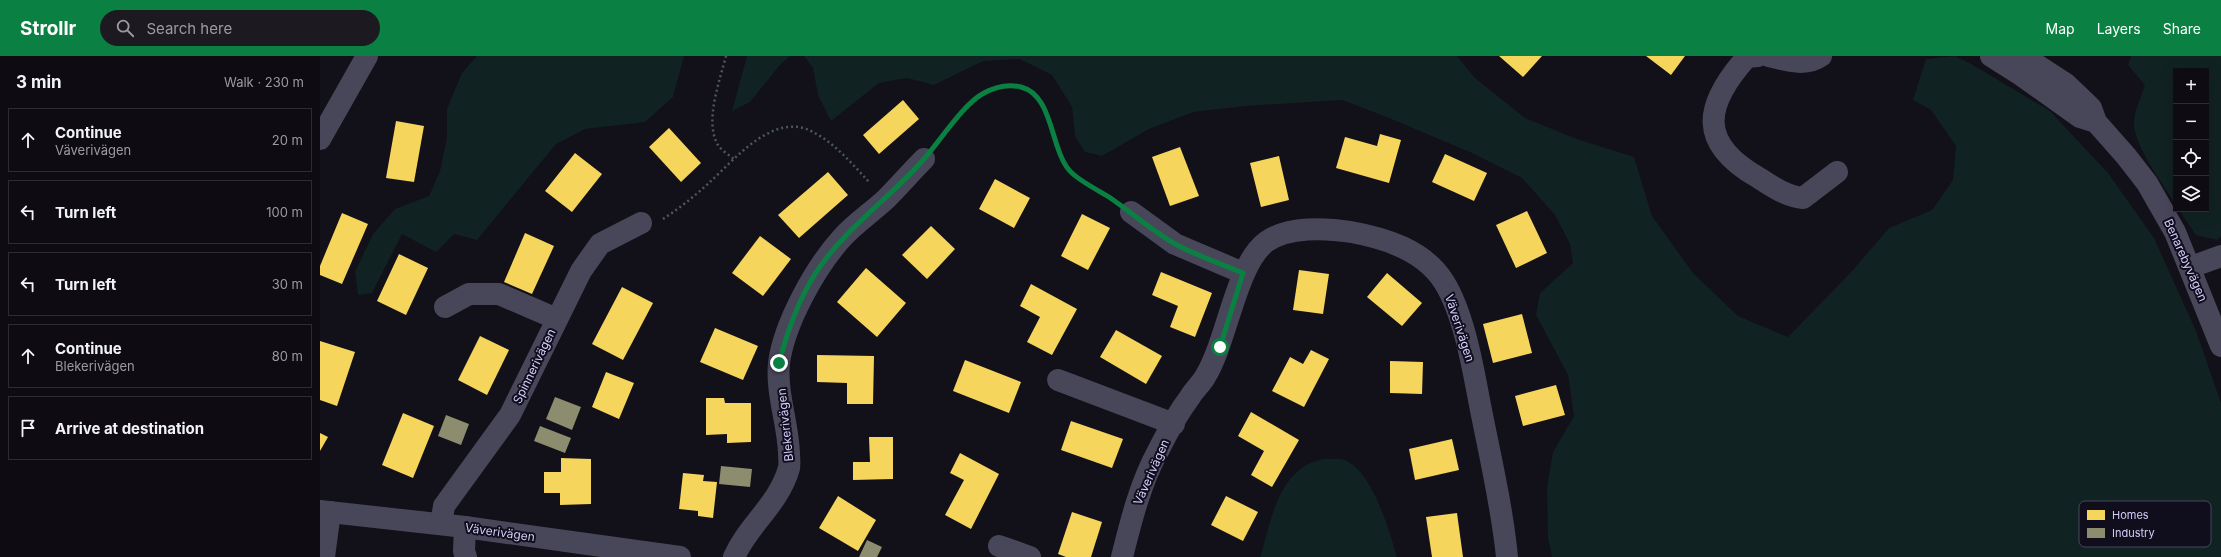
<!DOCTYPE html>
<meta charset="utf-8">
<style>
:root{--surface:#0e0c12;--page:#1c1a20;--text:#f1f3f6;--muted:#9b9b9f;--line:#2e2c32;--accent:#0b8043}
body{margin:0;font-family:Inter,sans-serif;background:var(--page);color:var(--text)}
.controls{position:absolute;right:12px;top:12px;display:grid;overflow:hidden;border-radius:0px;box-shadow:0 4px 16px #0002}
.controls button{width:36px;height:36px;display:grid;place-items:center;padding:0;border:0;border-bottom:1px solid var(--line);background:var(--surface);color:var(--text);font:20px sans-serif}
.stop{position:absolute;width:12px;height:12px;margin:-9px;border:3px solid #0b8043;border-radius:50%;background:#fff}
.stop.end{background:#0b8043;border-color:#fff;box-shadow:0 1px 4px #0008}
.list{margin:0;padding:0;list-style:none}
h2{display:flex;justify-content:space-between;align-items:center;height:52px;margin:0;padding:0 16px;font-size:17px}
h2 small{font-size:13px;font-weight:400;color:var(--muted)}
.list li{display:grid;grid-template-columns:26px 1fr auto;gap:12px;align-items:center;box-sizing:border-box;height:64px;margin:0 8px 8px;padding:0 8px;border:1px solid var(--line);border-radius:0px}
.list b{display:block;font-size:15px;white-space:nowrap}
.list p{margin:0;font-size:13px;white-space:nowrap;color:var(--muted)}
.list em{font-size:13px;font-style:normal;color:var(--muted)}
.icon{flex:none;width:22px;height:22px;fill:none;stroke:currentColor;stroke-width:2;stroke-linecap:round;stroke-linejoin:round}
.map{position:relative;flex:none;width:1901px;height:501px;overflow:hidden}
header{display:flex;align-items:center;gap:24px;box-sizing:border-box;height:56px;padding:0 20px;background:var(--accent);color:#fff}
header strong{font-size:19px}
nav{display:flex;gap:22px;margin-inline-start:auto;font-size:14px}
.search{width:280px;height:36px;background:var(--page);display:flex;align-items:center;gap:10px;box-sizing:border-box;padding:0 14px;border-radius:22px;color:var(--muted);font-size:15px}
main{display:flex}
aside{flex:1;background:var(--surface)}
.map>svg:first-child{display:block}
</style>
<header>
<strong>Strollr</strong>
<div class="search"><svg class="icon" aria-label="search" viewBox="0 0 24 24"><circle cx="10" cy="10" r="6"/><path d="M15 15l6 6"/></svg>Search here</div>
<nav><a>Map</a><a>Layers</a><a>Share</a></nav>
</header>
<main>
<aside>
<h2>3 min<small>Walk · 230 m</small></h2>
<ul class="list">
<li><svg class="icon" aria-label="ahead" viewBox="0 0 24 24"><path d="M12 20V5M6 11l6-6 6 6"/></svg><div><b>Continue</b><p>Väverivägen</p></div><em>20 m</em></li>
<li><svg class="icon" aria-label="left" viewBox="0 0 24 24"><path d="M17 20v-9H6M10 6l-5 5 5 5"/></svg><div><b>Turn left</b></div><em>100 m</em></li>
<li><svg class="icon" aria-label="left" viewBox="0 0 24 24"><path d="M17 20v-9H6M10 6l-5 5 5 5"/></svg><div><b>Turn left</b></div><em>30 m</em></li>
<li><svg class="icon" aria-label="ahead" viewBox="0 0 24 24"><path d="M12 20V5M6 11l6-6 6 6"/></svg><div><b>Continue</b><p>Blekerivägen</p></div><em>80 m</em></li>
<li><svg class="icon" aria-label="arrive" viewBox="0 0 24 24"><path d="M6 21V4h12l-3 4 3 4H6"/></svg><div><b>Arrive at destination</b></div></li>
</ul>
</aside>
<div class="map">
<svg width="1901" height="501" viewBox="0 0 1901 501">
<rect width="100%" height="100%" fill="#121018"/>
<g fill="#112223">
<path d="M157,0H364L353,41L325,66L265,73L236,88L157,184L134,178L116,196L82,178L52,237L38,239L35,216L53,178L75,153L109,140L120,115L127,81V53L142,17Z"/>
<path d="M427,0H470L460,9L430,46L412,55Z"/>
<path d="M484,0H1137L1155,22L1205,62L1257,83L1314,101L1332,160L1373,217L1418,260L1468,281L1533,214L1569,172L1612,154L1633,124L1636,90L1611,54L1593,44L1606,3L1635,0L1653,9L1730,55L1788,117L1834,182L1876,275L1901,347V501H1232L1228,482L1227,431L1233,396L1254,360L1248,319L1216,259L1220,237L1253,207L1250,188L1235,159L1202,122L1152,97L1069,62L1022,44L925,50L873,56L829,73L782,100L765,96L755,80L752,51L732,19L700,3L663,5L614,29L587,22L559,27L511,65L498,39L493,12Z"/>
<path d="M1811,0H1901V180L1897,184L1876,179L1858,153H1886V15H1856V149C1844,130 1816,92 1814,70C1813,57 1821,41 1825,29L1808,9Z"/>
<path d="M1003,403C1010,403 1019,402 1025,404C1053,416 1069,474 1077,501H940C950,470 955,428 986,409C991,406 998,405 1003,403Z"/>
</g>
<g fill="#f6d55c">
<path d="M1179,0H1222L1203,21Z"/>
<path d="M1326,0H1365L1351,19Z"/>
<path d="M583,44L599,63L559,98L543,79Z"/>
<path d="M76,65L104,70L94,126L66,122Z"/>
<path d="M349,72L381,107L361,126L329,91Z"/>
<path d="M1060,78L1081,84L1069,127L1016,112L1025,81L1057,90Z"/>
<path d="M860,91L879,140L850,150L832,101Z"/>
<path d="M255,97L282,118L252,156L225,135Z"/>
<path d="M1125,98L1167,117L1154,145L1112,126Z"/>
<path d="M959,100L969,144L941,151L930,107Z"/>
<path d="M508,116L528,139L479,182L458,159Z"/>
<path d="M675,123L710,142L694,172L659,153Z"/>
<path d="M1207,155L1227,197L1196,212L1176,169Z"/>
<path d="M22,157L48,168L22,228L0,219V210Z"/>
<path d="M762,158L790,172L768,214L741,200Z"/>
<path d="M611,170L635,193L607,223L582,199Z"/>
<path d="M205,177L234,190L212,238L184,226Z"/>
<path d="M440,180L471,203L443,240L412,217Z"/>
<path d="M79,198L108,212L86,259L57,245Z"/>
<path d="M546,212L586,247L557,281L517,246Z"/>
<path d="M979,214L1009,218L1003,258L973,254Z"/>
<path d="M841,216L892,237L875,281L850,271L858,250L832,239Z"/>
<path d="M1067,217L1102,247L1082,270L1047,241Z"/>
<path d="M711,228L757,253L732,299L707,286L720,261L700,250Z"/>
<path d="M302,231L333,247L303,304L272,288Z"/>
<path d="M1202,258L1212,297L1173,307L1163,268Z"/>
<path d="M395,272L438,290L423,324L380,306Z"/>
<path d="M796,274L842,300L826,328L780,301Z"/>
<path d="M160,280L189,294L167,339L138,324Z"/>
<path d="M0,285L35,296L17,350L0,344Z"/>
<path d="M991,294L1009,303L984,351L952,335L970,301L983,308Z"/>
<path d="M497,299L554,300L553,348H527V327L497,326Z"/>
<path d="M645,304L701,326L689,357L633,335Z"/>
<path d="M1070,305L1103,306L1102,338L1070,337Z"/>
<path d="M286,316L314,327L299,363L272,351Z"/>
<path d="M1236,329L1245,359L1203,370L1195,340Z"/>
<path d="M386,342H404L405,347H431V386L407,387V378L386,379Z"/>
<path d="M931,356L979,384L952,431L931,419L944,395L918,380Z"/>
<path d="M83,357L114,370L93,422L62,409Z"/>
<path d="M751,365L803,383L792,412L741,394Z"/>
<path d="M0,377L8,381L0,395Z"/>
<path d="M549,381H573V423L533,424V406H550Z"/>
<path d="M1132,383L1139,414L1095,424L1089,393Z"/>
<path d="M640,397L679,418L651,473L625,459L644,424L630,417Z"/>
<path d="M241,402L271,403V448L240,449V437H224V416H241Z"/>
<path d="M363,417L384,419L383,425L397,426L393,462L378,460V455L359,453Z"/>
<path d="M518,440L556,464L538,495L499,472Z"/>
<path d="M906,440L938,456L923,485L891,469Z"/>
<path d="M752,456L782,466L771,501H746L738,498Z"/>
<path d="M1137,457L1143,501H1112L1106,461Z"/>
</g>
<g fill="#8c8c6e">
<path d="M235,341L261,351L252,374L226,363Z"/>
<path d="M126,359L149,368L141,389L118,380Z"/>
<path d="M220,370L251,382L245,397L214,385Z"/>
<path d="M401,410L432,413L430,431L399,428Z"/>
<path d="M547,484L562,491L557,501H539Z"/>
</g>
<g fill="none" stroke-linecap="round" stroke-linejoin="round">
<g stroke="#4b5763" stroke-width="2.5" stroke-dasharray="2 3" stroke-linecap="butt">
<path d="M406,0C400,24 384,66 398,89C401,94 409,99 414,103"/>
<path d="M618,86C637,63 669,17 705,33C713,36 721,42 724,51C733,72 734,98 750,115C760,126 780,136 793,144"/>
<path d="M343,163C360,152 376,139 391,125C416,102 454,55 493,76C516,88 533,109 550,127"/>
</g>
<g stroke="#484659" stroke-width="22">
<path d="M1438,0L1427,1C1384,49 1377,87 1439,122C1453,131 1466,140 1483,142L1517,116"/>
<path d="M1449,0C1465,4 1486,11 1501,0"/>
<path d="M1671,0L1701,19L1760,61L1776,66"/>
<path d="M1703,0L1746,28L1771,52L1776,66L1806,100L1827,127L1855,176L1901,290"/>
<path d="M0,83L47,0"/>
<path d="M811,156L855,188L923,217"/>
<path d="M1871,211L1901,200"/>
<path d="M125,251L149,238H179L237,263"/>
<path d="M738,324L854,368"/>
<path d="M0,455L145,471L360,501"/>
<path d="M121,468L124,450L190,359L261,215L280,188L321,167"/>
<path d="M145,471L144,495L146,501"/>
<path d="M679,490L710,501"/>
<path d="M4,501L10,456"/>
<path d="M414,501C428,469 459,448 469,412C470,407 469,401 469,397C468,367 456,337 459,307C464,268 495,212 521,183C534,168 551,157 566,143C579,130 591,116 604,103"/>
<path d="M802,501C811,465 820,428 838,395C847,377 858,357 870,341C874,334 881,328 885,321C907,286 916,208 946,186C968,170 1006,172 1031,176C1065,182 1104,194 1124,226C1144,258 1153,312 1160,349C1170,400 1182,450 1187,501"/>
</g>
</g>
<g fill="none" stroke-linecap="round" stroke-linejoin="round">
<path stroke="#0b8043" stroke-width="5" d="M459,307C467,276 478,245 495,218C524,173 569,143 604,103C620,85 644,47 664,37C675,31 689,28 701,31C733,39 730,91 749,114C757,124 778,134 789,141C811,156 833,176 857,189C878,200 901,208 923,217L900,291"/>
</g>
<g text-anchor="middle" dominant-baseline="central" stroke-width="4" stroke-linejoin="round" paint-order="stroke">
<g font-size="12" fill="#d4ccfa" stroke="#100d1c">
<text transform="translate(1866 204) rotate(66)">Benarebyvägen</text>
<text transform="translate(1140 272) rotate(72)">Väverivägen</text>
<text transform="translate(214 310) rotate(-64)">Spinnerivägen</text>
<text transform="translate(465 369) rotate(-96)">Blekerivägen</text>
<text transform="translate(831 416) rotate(-66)">Väverivägen</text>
<text transform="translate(180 476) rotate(8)">Väverivägen</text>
</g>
</g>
<rect x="1759" y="445" width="132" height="46" rx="6" fill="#100d1c" stroke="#4b465f" stroke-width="1"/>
<rect x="1767" y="454" width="18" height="10" fill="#f6d55c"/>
<rect x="1767" y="472" width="18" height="10" fill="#8c8c6e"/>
<g font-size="11" fill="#d4ccfa">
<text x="1792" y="463">Homes</text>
<text x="1792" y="481">Industry</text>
</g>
</svg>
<div class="controls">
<button>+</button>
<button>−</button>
<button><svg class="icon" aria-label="locate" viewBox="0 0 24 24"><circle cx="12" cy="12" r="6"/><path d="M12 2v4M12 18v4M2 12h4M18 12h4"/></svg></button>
<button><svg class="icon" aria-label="layers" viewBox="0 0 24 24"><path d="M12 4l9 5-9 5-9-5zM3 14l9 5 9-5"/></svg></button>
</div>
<div class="stop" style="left:900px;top:291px"></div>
<div class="stop end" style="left:459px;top:307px"></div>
</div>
</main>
